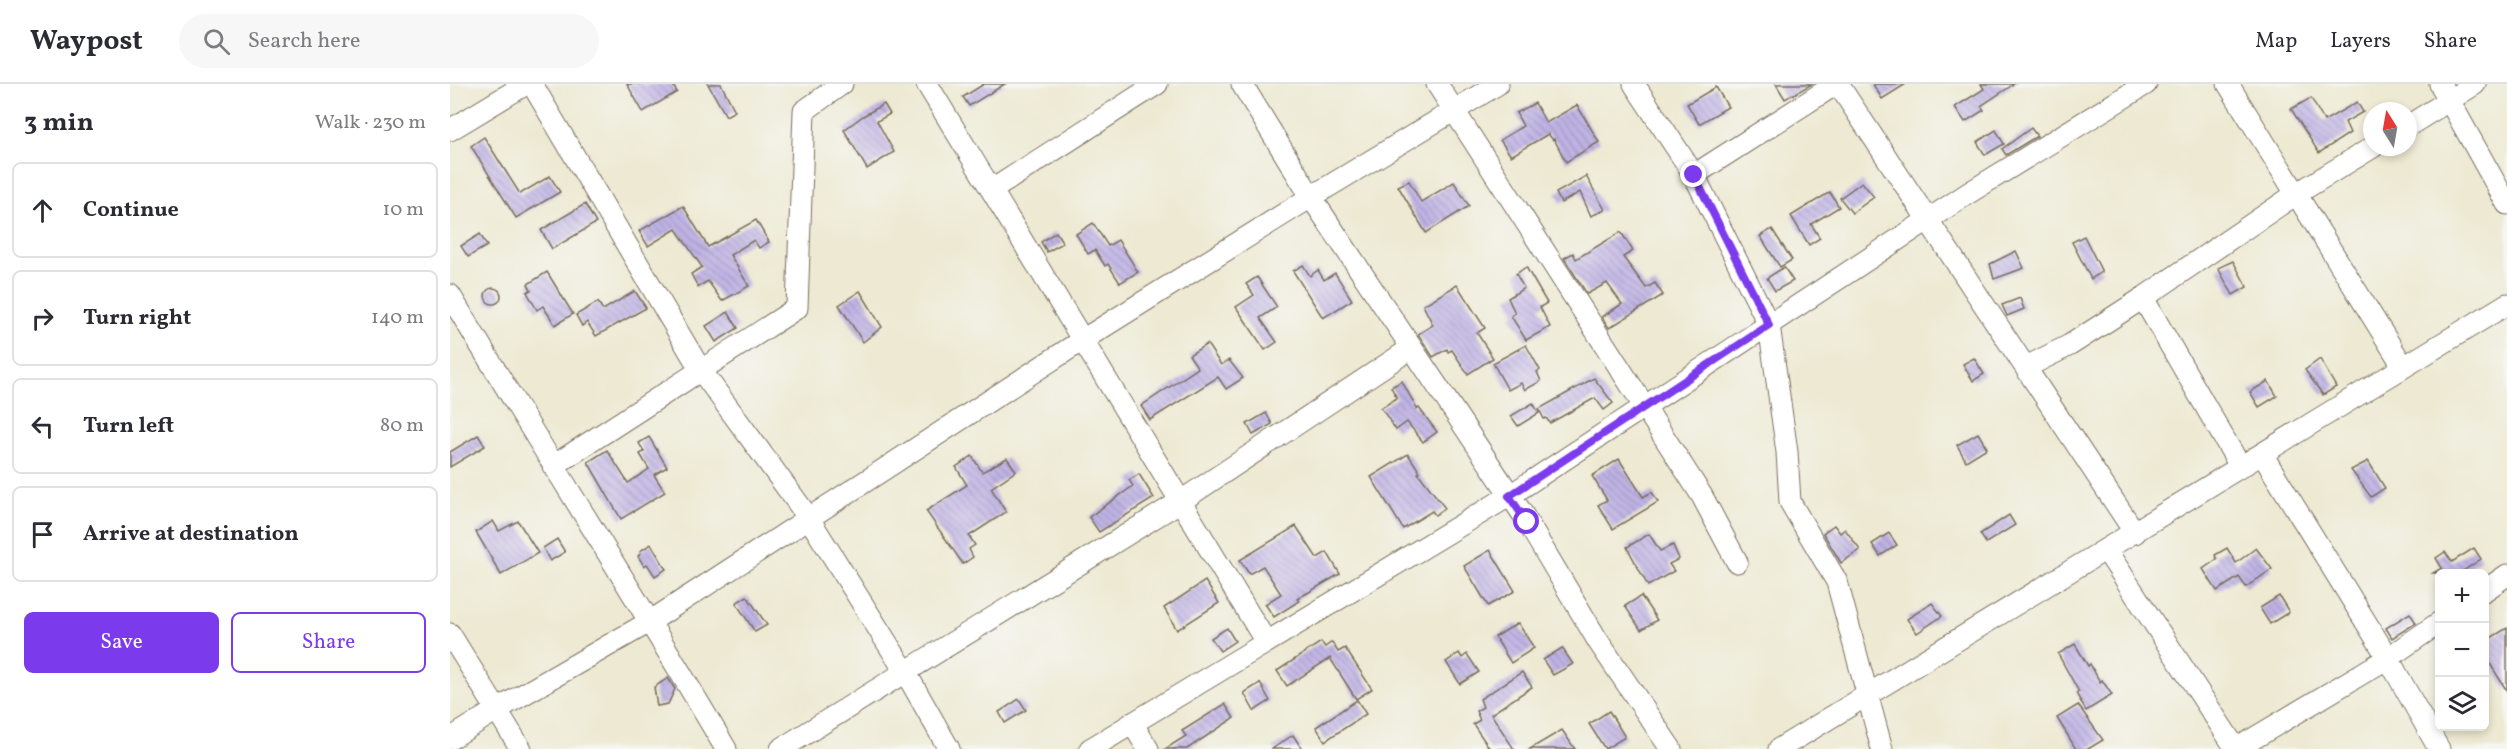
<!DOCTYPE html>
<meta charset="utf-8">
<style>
:root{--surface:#fff;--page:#f7f7f7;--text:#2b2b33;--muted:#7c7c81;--line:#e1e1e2;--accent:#7c3aed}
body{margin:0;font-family:Vollkorn,serif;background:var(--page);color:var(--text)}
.controls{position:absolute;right:18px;bottom:18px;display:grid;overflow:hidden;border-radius:9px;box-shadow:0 3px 9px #0003}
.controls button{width:54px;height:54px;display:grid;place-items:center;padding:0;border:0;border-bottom:2px solid var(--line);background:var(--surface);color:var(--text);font:30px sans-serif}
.compass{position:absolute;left:1913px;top:18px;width:54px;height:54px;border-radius:50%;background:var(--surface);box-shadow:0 3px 9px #0003;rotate:349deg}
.stop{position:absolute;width:18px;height:18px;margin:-14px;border:4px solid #7c3aed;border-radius:50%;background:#fff}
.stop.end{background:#7c3aed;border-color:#fff;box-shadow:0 2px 6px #0008}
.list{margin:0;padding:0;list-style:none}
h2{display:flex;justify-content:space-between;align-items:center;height:78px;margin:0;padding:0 24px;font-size:26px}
h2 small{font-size:20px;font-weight:400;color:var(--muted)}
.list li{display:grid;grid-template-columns:39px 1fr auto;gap:18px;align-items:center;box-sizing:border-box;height:96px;margin:0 12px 12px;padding:0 12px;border:2px solid var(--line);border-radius:9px}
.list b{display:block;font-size:22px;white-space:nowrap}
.list em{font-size:20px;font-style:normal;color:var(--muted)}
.actions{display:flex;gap:12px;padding:18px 24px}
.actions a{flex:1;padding:14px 0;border:2px solid var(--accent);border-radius:9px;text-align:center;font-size:21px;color:var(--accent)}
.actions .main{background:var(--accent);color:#fff}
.icon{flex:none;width:33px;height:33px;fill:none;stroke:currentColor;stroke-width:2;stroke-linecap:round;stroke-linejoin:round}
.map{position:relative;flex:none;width:2057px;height:665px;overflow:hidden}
header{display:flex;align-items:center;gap:36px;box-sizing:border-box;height:84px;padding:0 30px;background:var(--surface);border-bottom:2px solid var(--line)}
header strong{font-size:28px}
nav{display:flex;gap:33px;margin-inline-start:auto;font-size:21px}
.search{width:420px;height:54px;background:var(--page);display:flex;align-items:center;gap:15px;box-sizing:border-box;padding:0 21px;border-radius:33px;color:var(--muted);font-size:22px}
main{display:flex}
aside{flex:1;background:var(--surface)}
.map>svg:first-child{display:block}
</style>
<header>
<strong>Waypost</strong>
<div class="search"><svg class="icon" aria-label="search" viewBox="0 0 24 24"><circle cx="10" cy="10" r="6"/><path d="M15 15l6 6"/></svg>Search here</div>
<nav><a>Map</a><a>Layers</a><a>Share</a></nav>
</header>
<main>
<aside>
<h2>3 min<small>Walk · 230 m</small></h2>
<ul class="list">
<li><svg class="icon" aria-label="ahead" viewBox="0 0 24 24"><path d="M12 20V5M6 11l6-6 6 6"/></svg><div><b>Continue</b></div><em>10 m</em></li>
<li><svg class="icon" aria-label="right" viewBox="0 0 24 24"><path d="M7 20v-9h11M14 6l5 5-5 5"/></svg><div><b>Turn right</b></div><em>140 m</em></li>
<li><svg class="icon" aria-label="left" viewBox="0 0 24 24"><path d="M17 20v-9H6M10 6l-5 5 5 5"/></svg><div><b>Turn left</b></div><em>80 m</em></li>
<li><svg class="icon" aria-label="arrive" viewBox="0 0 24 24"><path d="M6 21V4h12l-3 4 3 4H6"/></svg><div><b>Arrive at destination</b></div></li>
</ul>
<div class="actions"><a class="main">Save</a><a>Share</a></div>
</aside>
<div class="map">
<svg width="2057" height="665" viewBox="0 0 2057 665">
<defs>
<pattern id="building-back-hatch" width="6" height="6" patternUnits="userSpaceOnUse" patternTransform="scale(1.5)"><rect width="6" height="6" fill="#c0b4e6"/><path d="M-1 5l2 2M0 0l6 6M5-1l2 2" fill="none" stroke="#9d93ba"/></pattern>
</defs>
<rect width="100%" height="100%" fill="#f6f6f2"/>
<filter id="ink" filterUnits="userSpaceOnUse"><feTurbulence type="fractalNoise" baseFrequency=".0167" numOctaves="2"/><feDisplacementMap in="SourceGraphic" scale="12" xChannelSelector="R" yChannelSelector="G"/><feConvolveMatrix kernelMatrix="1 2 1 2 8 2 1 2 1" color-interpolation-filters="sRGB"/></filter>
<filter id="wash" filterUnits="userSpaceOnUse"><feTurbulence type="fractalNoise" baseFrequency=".008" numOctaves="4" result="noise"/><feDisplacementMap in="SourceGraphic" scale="24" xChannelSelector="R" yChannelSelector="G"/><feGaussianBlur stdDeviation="1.35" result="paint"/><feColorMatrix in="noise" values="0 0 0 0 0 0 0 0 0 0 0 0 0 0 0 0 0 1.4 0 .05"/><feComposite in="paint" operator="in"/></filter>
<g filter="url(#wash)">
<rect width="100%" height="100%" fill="#ede9d2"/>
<g id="blocks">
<g fill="url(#building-back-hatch)">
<path d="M177,0H222L227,8L193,28Z"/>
<path d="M258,0H271L285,27L276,32Z"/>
<path d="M534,0H555L519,22L513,13Z"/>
<path d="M1326,0H1362L1335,15Z"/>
<path d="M1423,0H1456L1432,15Z"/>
<path d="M1531,0H1564L1531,22L1534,26L1515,38L1505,23L1534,5Z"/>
<path d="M1266,3L1278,23L1249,40L1237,20Z"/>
<path d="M1861,14L1874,37L1907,18L1913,28L1895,38L1900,49L1869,69L1841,25Z"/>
<path d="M1085,19L1096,39L1127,21L1149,58L1116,78L1104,55L1103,56L1098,50L1061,72L1050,56L1073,42L1066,29Z"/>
<path d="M434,20L440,30L427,37L444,68L417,85L394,46L413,32Z"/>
<path d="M1581,44L1587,52L1556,71L1552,65Z"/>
<path d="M1546,46L1554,60L1535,71L1527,58Z"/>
<path d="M34,53L70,110L100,92L110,108L66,134L21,62Z"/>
<path d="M1136,92L1155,126L1141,132L1130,108L1111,119L1106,109Z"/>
<path d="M959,97L971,118L1004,98L1019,122L976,149L948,102Z"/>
<path d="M1412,98L1424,113L1402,129L1390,114Z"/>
<path d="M1380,108L1389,123L1361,140L1370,154L1359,161L1341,132Z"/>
<path d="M135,120L146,139L102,165L91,146Z"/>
<path d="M233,122L258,163L306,136L319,158L309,164L304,156L280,171L299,202L272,217L258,197L248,203L241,190L252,183L226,145L198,162L189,147Z"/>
<path d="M643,139L658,162L668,156L688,188L670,199L658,180L655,182L645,166L638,170L626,150Z"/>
<path d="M1322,145L1342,176L1330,183L1310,152Z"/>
<path d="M606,148L613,159L597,168L591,158Z"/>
<path d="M1171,148L1183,167L1173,173L1196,204L1205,199L1213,211L1159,244L1152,233L1172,220L1157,199L1137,210L1114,174L1123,169L1126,175Z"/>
<path d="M30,150L37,162L18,173L11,162Z"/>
<path d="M1634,152L1652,188L1641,195L1622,158Z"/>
<path d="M1566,167L1574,184L1544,195L1540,180Z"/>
<path d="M1783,177L1797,203L1783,211L1768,184Z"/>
<path d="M853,181L860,192L868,186L874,196L885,189L902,216L873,234L843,187Z"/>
<path d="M1076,183L1097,219L1090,223L1100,243L1076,256L1061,232L1065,229L1058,214L1074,204L1066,190Z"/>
<path d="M1334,183L1343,197L1325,207L1317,194Z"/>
<path d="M97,188L123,230L105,241L93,222L87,226L77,208L81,206L78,200Z"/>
<path d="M807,193L827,223L810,234L827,258L815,266L786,223L804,211L796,200Z"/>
<path d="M1007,201L1035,244L1027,249L1043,274L1018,290L1002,266L998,268L997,265L983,273L968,250L983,241L973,221Z"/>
<circle cx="43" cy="212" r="8"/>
<path d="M185,207L196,224L146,252L137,238L132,242L126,231L148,218L153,226Z"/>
<path d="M410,207L432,243L413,258L389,221Z"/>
<path d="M1570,214L1574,225L1557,232L1552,221Z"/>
<path d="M278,228L288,244L266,258L256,242Z"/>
<path d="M757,260L771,281L779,276L793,294L776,305L768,293L700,336L691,322L748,284L739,271Z"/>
<path d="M1076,261L1090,286L1087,288L1091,297L1075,306L1071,299L1058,306L1043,279Z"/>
<path d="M1524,274L1534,290L1523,297L1513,280Z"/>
<path d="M1870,275L1886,303L1873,311L1855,286Z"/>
<path d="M1144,294L1163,319L1154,326L1145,314L1100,339L1096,334L1094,335L1089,325Z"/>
<path d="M952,297L967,325L969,324L987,348L973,358L957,338L946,346L931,324L947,314L941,303Z"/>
<path d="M1818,297L1827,312L1809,323L1800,308Z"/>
<path d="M1083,319L1089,329L1068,342L1061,332Z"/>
<path d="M816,329L822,340L803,351L797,340Z"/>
<path d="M1528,349L1537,364L1516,377L1507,361Z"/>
<path d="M28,351L35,362L0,383V368Z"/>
<path d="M199,353L217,383L204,391L215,408L171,435L138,378L157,366L178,399L199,385L190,370L194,368L189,359Z"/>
<path d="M958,370L970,388L968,389L995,424L985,431L982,427L953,445L921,393Z"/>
<path d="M522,372L532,388L557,374L566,387L541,404L556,428L519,452L525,461L519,465L523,473L513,480L476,427L517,401L506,383Z"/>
<path d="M1169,375L1193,413L1202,408L1208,418L1163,445L1148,421L1157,416L1142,392Z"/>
<path d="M1918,377L1935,404L1921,413L1901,386Z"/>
<path d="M689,390L704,414L649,448L639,433L683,402L679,396Z"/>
<path d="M1559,431L1565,441L1536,459L1530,450Z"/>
<path d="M43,437L49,447L68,437L88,469L51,491L26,448Z"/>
<path d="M1384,441L1390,449L1395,445L1410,466L1391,479L1373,449Z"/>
<path d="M846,442L867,474L877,468L890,490L847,515L849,517L824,533L815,520L831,510L813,482L799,490L790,476Z"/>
<path d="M1439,449L1447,461L1430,472L1422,460Z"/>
<path d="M1199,450L1210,467L1223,461L1229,475L1219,480L1224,487L1198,502L1177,463Z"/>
<path d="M107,455L115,468L100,477L93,464Z"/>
<path d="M201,460L216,485L205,492L197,480L194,482L188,472L191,469L190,467Z"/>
<path d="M1777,464L1786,479L1806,464L1822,485L1796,503L1789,493L1767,507L1753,485L1767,475L1765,471Z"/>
<path d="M2024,464L2031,475L2010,489H1983L1992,484L1986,474L1995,468L2002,478Z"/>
<path d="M1040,466L1065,507L1038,522L1014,482Z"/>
<path d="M755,497L769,519L727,546L714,524Z"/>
<path d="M297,512L317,541L305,548L286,519Z"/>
<path d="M1191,512L1207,536L1191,546L1175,522Z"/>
<path d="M1829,512L1839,528L1820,540L1810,524Z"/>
<path d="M1482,519L1492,532L1467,549L1457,535Z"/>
<path d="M1960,529L1966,539L1942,554L1936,544Z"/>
<path d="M1068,539L1084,564L1061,579L1045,553Z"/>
<path d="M777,544L785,557L770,567L761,554Z"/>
<path d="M2057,544V607L2034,570V558Z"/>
<path d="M871,558L875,563L882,558L888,568L895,564L922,605L906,615L880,574L837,602L827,587Z"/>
<path d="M1625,560L1638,582L1640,580L1650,598L1652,596L1662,611L1636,627L1626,609L1629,608L1608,570Z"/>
<path d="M1112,564L1123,580L1103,591L1093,576Z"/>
<path d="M1009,569L1012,574L1017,570L1029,588L1010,600L996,578Z"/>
<path d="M1072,588L1082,603L1041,630L1064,665H1040L1023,640L1030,636L1026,627L1033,623L1030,615Z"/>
<path d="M218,594L225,605L218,620L207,622L204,603Z"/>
<path d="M810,599L820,617L804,627L794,609Z"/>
<path d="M569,615L576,626L555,639L549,628Z"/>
<path d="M907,616L916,630L875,657L866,643Z"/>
<path d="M775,620L784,634L737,665H715L736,652L732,647Z"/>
<path d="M1628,621L1653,656L1638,665H1626L1607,634Z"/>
<path d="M1159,627L1175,653L1155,665L1139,640Z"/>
<path d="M1112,646L1125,665H1080Z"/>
<path d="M843,651L852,665H822Z"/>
</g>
</g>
</g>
<g filter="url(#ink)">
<use href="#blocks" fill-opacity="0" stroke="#796d5d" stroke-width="1.5"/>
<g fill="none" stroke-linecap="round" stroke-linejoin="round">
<g stroke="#796d5d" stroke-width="23">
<g id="minor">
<path d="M82,0L250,285L358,433L456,589L499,665"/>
<path d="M477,0L816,558"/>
<path d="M792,0L861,113L1072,429L1148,557L1221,665"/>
<path d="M987,0L1252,412L1287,478"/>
<path d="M1184,0L1244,91L1319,241L1337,368L1340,418L1387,498L1432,665"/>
<path d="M1388,0L1685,449"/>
<path d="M1778,0L1953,282"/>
<path d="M1990,0L2057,120"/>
<path d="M1958,42L2025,0"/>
<path d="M0,46L76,0"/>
<path d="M1244,91L1386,0"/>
<path d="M542,106L707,0"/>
<path d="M0,211C91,363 186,512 276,665"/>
<path d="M1693,214L1846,110L1923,63"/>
<path d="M1576,283L1620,261L1693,214L1790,382"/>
<path d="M103,382L347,224L354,27L392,0"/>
<path d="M1656,466L1786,665"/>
<path d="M2034,507L2057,491"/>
<path d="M0,550L71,665"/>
<path d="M682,639L698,665"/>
<path d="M0,655L48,625L201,537L634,255L861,113L1048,0"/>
<path d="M331,665L731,417L960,265"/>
<path d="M640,665L1059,412L1517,110L1696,0"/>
<path d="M1329,665L2057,220"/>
<path d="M1786,665L1938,574L1812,370"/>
<path d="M1989,665L1938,574L1990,538"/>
</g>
</g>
<use href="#minor" stroke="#fff" stroke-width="21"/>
</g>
</g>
<g fill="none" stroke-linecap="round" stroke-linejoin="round" filter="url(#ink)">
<path stroke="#7c3aed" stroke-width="8" d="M1077,438L1059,412L1319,241L1244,91"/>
</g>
</svg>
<div class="controls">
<button>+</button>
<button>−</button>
<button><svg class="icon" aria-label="layers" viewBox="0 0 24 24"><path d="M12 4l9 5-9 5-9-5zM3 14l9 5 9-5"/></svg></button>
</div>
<svg class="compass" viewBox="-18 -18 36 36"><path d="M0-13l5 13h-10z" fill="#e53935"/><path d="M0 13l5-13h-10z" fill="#7c7c81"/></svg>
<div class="stop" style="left:1077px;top:438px"></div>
<div class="stop end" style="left:1244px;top:91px"></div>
</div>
</main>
